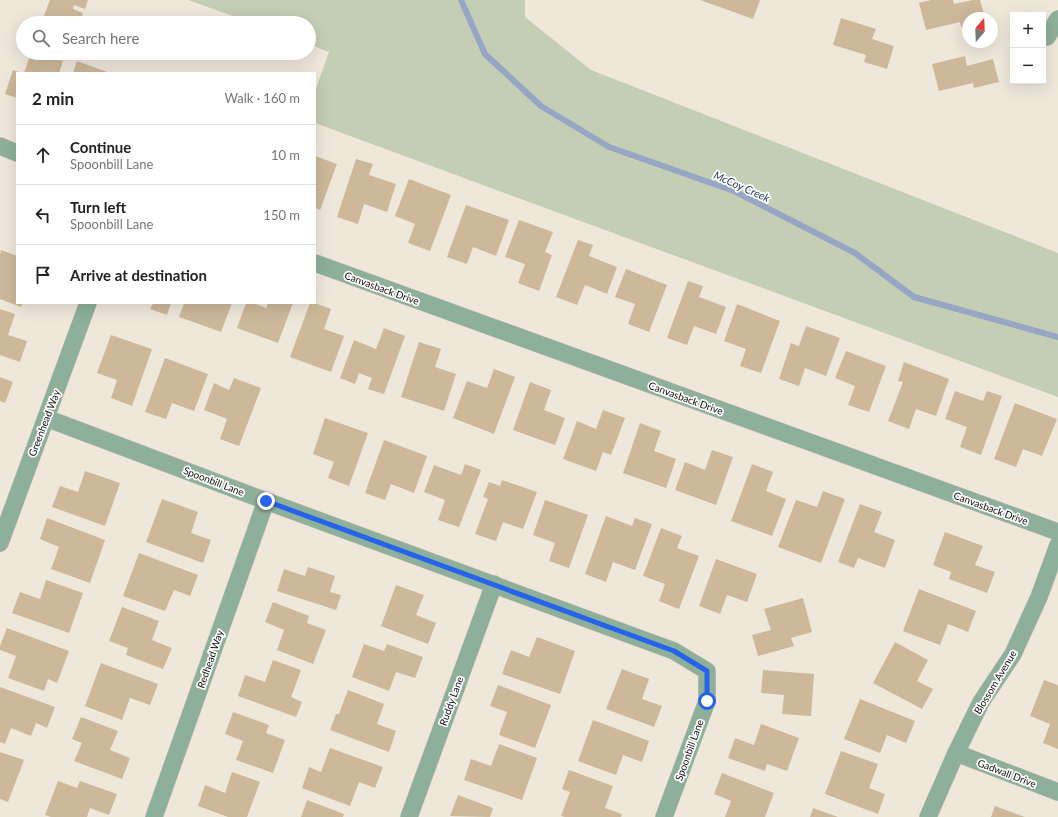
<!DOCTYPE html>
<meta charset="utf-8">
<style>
:root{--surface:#fff;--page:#f6f6f6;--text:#222;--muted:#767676;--line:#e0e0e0}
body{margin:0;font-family:Lato,sans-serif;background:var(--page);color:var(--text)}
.controls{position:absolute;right:12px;top:12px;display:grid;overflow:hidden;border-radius:0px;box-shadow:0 4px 16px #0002}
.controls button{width:36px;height:36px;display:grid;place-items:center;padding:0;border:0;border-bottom:1px solid var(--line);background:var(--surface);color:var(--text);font:20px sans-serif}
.compass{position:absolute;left:962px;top:12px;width:36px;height:36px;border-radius:50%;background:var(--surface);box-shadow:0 4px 16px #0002;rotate:19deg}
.stop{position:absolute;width:12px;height:12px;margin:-9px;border:3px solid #2563eb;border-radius:50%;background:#fff}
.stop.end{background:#2563eb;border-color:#fff;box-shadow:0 1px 4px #0008}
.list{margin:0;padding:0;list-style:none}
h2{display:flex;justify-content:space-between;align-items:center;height:52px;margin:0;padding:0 16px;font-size:17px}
h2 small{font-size:13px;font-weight:400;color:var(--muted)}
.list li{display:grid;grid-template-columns:26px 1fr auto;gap:12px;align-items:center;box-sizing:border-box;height:60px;padding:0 16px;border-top:1px solid var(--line)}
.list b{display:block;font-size:15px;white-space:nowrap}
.list p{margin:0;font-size:13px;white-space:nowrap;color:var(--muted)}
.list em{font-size:13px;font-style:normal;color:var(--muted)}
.icon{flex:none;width:22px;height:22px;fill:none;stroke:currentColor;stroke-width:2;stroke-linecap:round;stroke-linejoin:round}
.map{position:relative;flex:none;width:1058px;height:817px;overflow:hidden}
.search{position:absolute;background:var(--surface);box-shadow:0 4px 16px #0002;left:16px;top:16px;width:300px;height:44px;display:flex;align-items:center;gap:10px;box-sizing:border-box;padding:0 14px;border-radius:22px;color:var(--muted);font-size:15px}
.panel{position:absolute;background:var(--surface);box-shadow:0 4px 16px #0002;left:16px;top:72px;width:300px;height:232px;border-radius:0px}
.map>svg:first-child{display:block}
</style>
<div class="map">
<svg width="1058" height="817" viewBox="0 0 1058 817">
<rect width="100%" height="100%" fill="#f0e7db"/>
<path fill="#c4ceb4" d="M188,0H525V17L591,70L1058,253V397L315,123V91L329,52L309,44V23H252Z"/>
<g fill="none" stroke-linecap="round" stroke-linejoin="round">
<path stroke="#96a6c4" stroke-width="6" d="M461,0L485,54L541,106L609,147L734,191L855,253L914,297L1058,337"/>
</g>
<g fill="#cdb89a">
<path d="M50,0H88L85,9L74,5L73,9L83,13L79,23H41Z"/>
<path d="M700,0H760L753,19Z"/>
<path d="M931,0H953L954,4L973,0H980L985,18H968V25L961,27L960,22L926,30L919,3Z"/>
<path d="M841,18L876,29L872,39L894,46L887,69L864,62L866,55L833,45Z"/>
<path d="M31,53H56L55,58L63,61L59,73H24Z"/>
<path d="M965,56L967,66L993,59L999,82L974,88L973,83L939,91L932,64Z"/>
<path d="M77,61L110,73H73Z"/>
<path d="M13,70L22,73H17V98L5,94Z"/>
<path d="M315,156L337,164L320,210L315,208Z"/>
<path d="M356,159L373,164L369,175L396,184L387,212L364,204L358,224L337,217Z"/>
<path d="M409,179L451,195L430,251L408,243L415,224L395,216Z"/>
<path d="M466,205L509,220L496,256L473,247L467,264L447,257Z"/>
<path d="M519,220L553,232L545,252L552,255L539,291L518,283L525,264L505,257Z"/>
<path d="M578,240L593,245L589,256L617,267L607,294L585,285L577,305L556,297Z"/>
<path d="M1,250L17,256V303H23L21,307L0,299V254Z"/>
<path d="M626,269L667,285L649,332L628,324L635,304L615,297Z"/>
<path d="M688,281L703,286L699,297L726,307L716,334L694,326L687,345L667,338Z"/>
<path d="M153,303H171L167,315L150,309Z"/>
<path d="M184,303H232L221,332L179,317Z"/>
<path d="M246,303H254L266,308L268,303H293L278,343L237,328Z"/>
<path d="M310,303H315L331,309L324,329L344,336L331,372L290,357Z"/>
<path d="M737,304L780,321L761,373L740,366L746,349L724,341Z"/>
<path d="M0,309L15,314L8,335L27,341L20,362L0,355Z"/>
<path d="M806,326L840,338L826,376L805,368L799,386L779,379L791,343L799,346Z"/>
<path d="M384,328L405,336L384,394L368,389L372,378L359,373L355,384L340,378L354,340L376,349Z"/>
<path d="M111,335L152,349L132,406L111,398L117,380L97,373Z"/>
<path d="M419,342L441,349L435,367L456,374L444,411L401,397Z"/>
<path d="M846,351L886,366L869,412L848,405L855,386L835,378Z"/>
<path d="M165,358L208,374L194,411L172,403L166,419L145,412Z"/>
<path d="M904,362L949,379L936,416L916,409L909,429L888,421L903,382L898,381Z"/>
<path d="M494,369L515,377L494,434L453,418L467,381L487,388Z"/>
<path d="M0,377L13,382L5,403L0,401Z"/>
<path d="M234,378L261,388L239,446L220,439L227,419L204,410L214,383L229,390Z"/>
<path d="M530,382L551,390L544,410L565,418L555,445L513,430Z"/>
<path d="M955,391L983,401L987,391L1002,396L981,455L960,447L967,427L945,419Z"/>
<path d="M1015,403L1057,419L1042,456L1023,449L1016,467L994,459Z"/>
<path d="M603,410L625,418L611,455L603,452L596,471L563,459L577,421L596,429Z"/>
<path d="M325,418L368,433L349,486L328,478L334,462L313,454Z"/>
<path d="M640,423L661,431L654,451L676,459L666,488L623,473Z"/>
<path d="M384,440L427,456L414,493L391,484L385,500L365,493Z"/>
<path d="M712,450L733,457L716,505L675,490L685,462L705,470Z"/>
<path d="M465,464L481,470L459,527L438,520L445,500L424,492L434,465L461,475Z"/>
<path d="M752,464L773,472L766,491L786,499L772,536L731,521Z"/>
<path d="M85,471L120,483L105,526L52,507L60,486L78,492Z"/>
<path d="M502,480L537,492L523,529L503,522L496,541L475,534L488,499L483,497L489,482L500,486Z"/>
<path d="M823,491L845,499L821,563L778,547L796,500L817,507Z"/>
<path d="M162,499L198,512L191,533L211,540L203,563L146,542Z"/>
<path d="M545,500L588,515L569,568L549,561L555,543L533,535Z"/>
<path d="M860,504L882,512L874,532L895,540L885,568L858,558L854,568L838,562Z"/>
<path d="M606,516L632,526L635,518L652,524L635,570L613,562L606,582L585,574Z"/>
<path d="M47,518L105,540L90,583L51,569L59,547L40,539Z"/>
<path d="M661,528L682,536L677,548L699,556L679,609L659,601L665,584L643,576Z"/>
<path d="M945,532L983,546L975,565L995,572L987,593L949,579L951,572L933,565Z"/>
<path d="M139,553L198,575L190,596L174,590L165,611L123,596Z"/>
<path d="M716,559L757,574L747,602L727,595L720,614L699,606Z"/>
<path d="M308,567L335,576L330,592L341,595L336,610L277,591L284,569L305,576Z"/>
<path d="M46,580L83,593L69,633L12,613L20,592L40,599Z"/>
<path d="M396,585L424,595L416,615L436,623L428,644L381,626Z"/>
<path d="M919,589L976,611L968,632L948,624L940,645L903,631Z"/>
<path d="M803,598L812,632L791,638L794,646L758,656L752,635L771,630L764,609Z"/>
<path d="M273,602L309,616L307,623L326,630L313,664L277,650L284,630L265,622Z"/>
<path d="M122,607L159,621L152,640L172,648L163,669L126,655L128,648L109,641Z"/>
<path d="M7,628L69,651L57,683L48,679L44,691L8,678L16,656L0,650V646Z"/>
<path d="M537,637L575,651L560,694L502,674L511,650L529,657Z"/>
<path d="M895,642L928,660L917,681L933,689L922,709L873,683Z"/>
<path d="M364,644L384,651L387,644L423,657L415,678L396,672L389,691L352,677Z"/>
<path d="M273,660L301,670L291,697L302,702L296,717L238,696L245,675L265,682Z"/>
<path d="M101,663L158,684L150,705L130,698L122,720L85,706Z"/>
<path d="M622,669L649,679L642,699L662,706L654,727L606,709Z"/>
<path d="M763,670L814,674L811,716L782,714L784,695L761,693Z"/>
<path d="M1044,680L1058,685V749L1043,743L1050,724L1030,716Z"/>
<path d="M498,685L551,705L535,748L499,735L507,712L490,706Z"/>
<path d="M0,687L55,707L47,728L36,723L31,736L11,728L5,744L0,742Z"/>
<path d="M348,690L384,704L377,724L396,731L389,752L330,730L336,714H339Z"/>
<path d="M860,699L915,721L906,743L887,735L880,753L844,739Z"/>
<path d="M233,712L269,725L266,733L285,740L273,773L236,760L243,741L225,734Z"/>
<path d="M81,717L118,731L110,750L130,758L122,779L74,761L82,743L72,739Z"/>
<path d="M593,720L649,741L642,762L623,755L616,775L578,761Z"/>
<path d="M761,724L799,738L787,771L767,764L765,771L728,758L735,738L754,745Z"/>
<path d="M499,744L537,758L522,800L464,780L471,759L491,766Z"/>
<path d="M330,748L383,767L375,788L359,782L350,806L302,788L309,767L321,772Z"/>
<path d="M841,751L878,764L869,788L885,794L878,814L825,794Z"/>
<path d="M0,752L24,760L8,802L0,799Z"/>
<path d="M569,770L613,786L605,808L622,814L621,817H565L561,816L570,792L562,789Z"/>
<path d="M232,772L260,782L247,817H228L198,806L205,785L225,793Z"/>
<path d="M722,773L774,793L765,817H725L731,801L714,794Z"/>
<path d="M58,781L77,788L80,781L117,794L109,815L90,808L87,817H51L45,815Z"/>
<path d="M458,795L493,808L490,817L450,816Z"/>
<path d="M307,800L344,814L343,817H301Z"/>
<path d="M995,806L1025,817H991Z"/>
<path d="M813,808L838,817H810Z"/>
</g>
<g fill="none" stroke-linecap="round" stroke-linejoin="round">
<g stroke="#ccc4b9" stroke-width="18">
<g id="minor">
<path d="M1047,37L1058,19"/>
<path d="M0,146L17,153"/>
<path d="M315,263L1058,532"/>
<path d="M46,418L266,501L674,651L707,671V701L664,817"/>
<path d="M0,543L88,303"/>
<path d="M956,753L1058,792"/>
<path d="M154,817L266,501"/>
<path d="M409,817L494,584"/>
<path d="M928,817L956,753L981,702L1013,654L1039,597L1058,545"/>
</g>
</g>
<use href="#minor" stroke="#8eb09a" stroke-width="17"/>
</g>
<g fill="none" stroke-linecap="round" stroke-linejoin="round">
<path stroke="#2563eb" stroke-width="5" d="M266,501L674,651L707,671V701"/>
</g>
<g text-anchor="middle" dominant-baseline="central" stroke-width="3.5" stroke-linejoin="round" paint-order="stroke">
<g font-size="10" fill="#0e0b08" stroke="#fff">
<text transform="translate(382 288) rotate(20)">Canvasback Drive</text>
<text transform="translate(686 398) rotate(20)">Canvasback Drive</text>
<text transform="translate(44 423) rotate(-69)">Greenhead Way</text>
<text transform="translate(214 481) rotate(21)">Spoonbill Lane</text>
<text transform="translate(991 508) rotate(20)">Canvasback Drive</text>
<text transform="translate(210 659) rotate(-71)">Redhead Way</text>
<text transform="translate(995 682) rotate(-59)">Blossom Avenue</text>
<text transform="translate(451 701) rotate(-70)">Ruddy Lane</text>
<text transform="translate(689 750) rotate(-70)">Spoonbill Lane</text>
<text transform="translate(1007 773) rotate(21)">Gadwall Drive</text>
</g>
<g font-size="11" font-style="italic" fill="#243962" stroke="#fff">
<text transform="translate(742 186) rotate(24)">McCoy Creek</text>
</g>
</g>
</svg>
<div class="controls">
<button>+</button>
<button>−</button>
</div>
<svg class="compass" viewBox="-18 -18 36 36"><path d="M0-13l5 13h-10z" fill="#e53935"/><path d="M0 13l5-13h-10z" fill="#767676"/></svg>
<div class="stop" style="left:707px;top:701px"></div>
<div class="stop end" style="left:266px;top:501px"></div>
<div class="search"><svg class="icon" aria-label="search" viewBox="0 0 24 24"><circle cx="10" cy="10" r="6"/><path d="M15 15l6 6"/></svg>Search here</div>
<section class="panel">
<h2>2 min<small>Walk · 160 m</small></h2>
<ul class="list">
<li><svg class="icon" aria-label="ahead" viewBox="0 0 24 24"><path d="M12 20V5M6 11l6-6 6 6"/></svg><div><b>Continue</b><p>Spoonbill Lane</p></div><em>10 m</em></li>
<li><svg class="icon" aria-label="left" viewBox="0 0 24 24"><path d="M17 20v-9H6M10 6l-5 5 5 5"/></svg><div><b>Turn left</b><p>Spoonbill Lane</p></div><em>150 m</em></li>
<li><svg class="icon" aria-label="arrive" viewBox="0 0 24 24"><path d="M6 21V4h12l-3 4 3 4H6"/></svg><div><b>Arrive at destination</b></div></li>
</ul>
</section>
</div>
